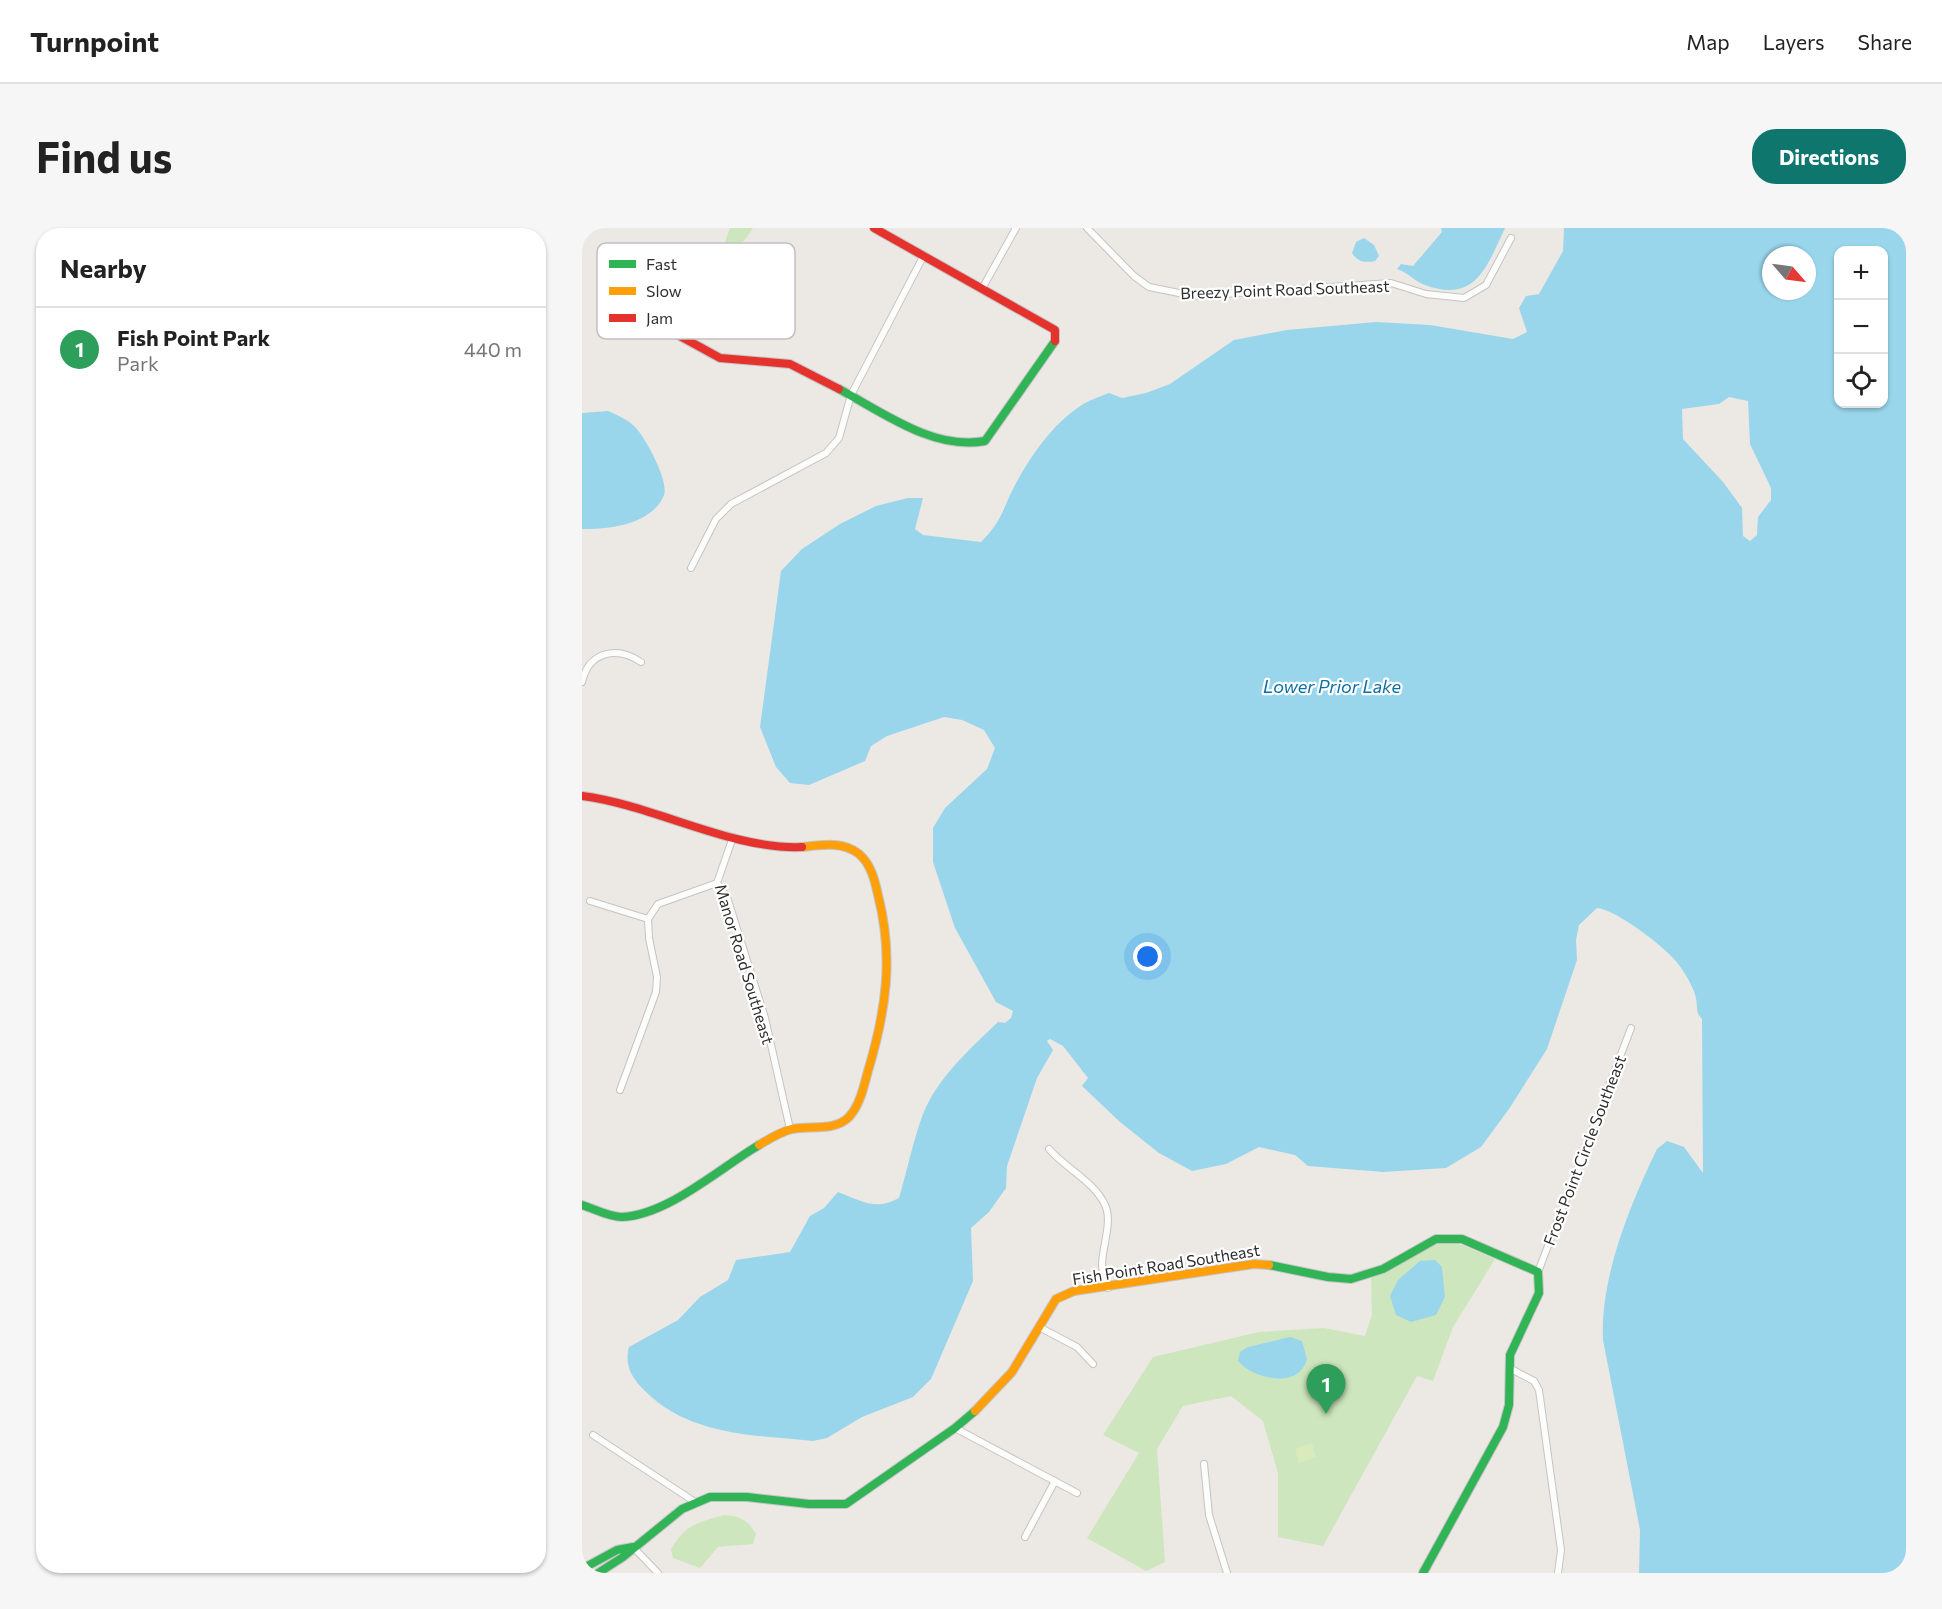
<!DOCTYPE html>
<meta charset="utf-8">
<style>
:root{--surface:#fff;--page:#f6f6f6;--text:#222;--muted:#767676;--line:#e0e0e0;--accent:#0f766e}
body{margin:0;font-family:Commissioner,sans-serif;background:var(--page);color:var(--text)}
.controls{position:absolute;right:18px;top:18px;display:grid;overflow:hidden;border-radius:12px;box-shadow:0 2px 4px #0004}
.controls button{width:54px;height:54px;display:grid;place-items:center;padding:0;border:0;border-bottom:2px solid var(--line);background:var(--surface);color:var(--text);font:30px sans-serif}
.compass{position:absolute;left:1180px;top:18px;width:54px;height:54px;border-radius:50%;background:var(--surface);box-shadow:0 2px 4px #0004;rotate:118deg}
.you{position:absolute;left:566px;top:729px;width:21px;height:21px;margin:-15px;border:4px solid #fff;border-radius:50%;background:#1a73e8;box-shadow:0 0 0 9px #1a73e833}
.badge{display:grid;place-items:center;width:39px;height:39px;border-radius:50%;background:var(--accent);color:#fff;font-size:20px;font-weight:700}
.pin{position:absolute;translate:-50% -50px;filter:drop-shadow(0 2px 3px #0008)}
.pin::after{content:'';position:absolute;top:32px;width:21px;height:18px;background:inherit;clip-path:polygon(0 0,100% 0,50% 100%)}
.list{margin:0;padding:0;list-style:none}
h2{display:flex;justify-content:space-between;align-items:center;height:78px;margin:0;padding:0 24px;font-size:26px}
h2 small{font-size:20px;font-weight:400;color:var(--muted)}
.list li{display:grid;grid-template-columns:39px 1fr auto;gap:18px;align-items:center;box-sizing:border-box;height:84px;padding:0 24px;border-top:2px solid var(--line)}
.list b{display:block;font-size:22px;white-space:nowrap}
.list p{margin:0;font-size:20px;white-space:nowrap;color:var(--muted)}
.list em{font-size:20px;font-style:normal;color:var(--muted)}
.icon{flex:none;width:33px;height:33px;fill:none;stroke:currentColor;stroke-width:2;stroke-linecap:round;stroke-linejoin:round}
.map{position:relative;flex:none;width:1324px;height:1345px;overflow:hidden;border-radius:24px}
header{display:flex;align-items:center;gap:36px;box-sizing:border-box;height:84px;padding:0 30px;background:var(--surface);border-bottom:2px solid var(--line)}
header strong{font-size:28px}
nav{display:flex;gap:33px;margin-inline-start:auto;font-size:21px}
.intro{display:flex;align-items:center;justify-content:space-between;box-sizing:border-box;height:144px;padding:0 36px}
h1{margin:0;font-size:42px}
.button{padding:15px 27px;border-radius:24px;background:var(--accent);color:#fff;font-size:21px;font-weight:700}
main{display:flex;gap:36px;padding:0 36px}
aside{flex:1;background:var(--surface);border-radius:24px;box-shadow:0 2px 4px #0004}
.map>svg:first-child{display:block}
</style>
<header>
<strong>Turnpoint</strong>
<nav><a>Map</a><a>Layers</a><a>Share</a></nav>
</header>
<div class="intro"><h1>Find us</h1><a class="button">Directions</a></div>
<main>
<aside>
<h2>Nearby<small></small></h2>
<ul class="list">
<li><span class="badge" style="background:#2e9e5b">1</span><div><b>Fish Point Park</b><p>Park</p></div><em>440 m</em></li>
</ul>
</aside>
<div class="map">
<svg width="1324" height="1345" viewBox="0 0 1324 1345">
<rect width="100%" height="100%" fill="#ece8e4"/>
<g fill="#cee6be">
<path d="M148,0H171C164,11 160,18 146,18L143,14Z"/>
<path d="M865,1014L880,1017L913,1031L871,1099L851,1153L835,1148L741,1318L696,1309V1245L681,1193L649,1168L601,1178L575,1221L583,1334L564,1343L505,1310L557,1225L521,1207L571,1129L677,1104L742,1100L783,1108L790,1087L789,1050L853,1015Z"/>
<path d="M142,1287C158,1288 166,1292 174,1306L171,1316L136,1319L118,1340L91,1330L89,1321C104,1296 115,1295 142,1287Z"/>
</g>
<path fill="#d9eabb" d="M730,1215L734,1229L717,1235L713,1221Z"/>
<g fill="#99d6ec" fill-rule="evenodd">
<path d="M859,0H923C905,38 894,76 843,57C832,53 827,45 815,41L819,36L831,38L860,4Z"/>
<path d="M982,0H1324V1345H1057L1058,1302L1021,1112C1018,1049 1048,977 1075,921L1085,913L1102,919L1121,945L1120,791C1113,783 1116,780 1114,770C1112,760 1103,745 1097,737C1085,720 1035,682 1015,680L997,697L994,712L995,732L965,821L927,881L899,919L864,940L801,944L726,938L713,927L677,919L644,936L610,943L577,925L538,894L500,858L506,850L481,818L468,811L465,813L471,822L455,850L425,938L424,960L407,984L389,1000L391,1053L349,1151L331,1169L280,1189L245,1210L231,1213C172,1207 108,1208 63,1163C50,1150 42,1138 47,1119L96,1092L118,1069L146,1052L154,1032L208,1024L228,988L242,980L256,964C280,973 293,983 317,970C325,943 331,913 341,886C356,849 388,821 416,794L423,795L429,790L431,783L414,774L373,700L351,634V600L363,580L405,541L413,520L402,502L380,492L362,489L305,508L289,518L283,533L227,557L208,555L194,539L178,499L199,343L220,321L258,296L294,278L326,270H341L333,301L341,307L399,314C416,297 419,288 428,267C443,236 468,198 497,179C505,173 517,169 527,165L540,170L564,165L588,156L652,112L705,102L794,94L848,97L931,111L945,104L937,80L944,68L957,66L981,23ZM1256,22H1302V176H1256ZM1189,27H1225V63H1189ZM1147,169L1166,173L1168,216L1189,260V272L1176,289L1175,307L1168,313L1161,308L1160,280L1141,254L1101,211L1100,181L1137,176Z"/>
<path d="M782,10L792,17L797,28L793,33C782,35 776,34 770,25L774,14Z"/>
<path d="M26,183C35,187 47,192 54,200C64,211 87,253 82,267C71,296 26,302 0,301V185Z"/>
<path d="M853,1032L860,1039L863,1069L854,1087L829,1094L814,1087L808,1068L816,1052L838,1033Z"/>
<path d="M708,1109L720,1113L725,1131C717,1162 671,1151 656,1133L658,1124L666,1119Z"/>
</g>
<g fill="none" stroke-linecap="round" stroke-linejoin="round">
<g stroke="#c5c4c5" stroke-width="8">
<g id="street">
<path d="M505,0L552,48L567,59L612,68L809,55L844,66L882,70L904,57L929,10"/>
<path d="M401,59L434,0"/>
<path d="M109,340L134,291L149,276L244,225L257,210L269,167L342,27"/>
<path d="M0,454C7,423 35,418 59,434"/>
<path d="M151,609L135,655L145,669L183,790L208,901"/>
<path d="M8,673L66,691"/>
<path d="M38,862L74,764L75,749L67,710L66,691L76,676L135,655"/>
<path d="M467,921C482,939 513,954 523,977C531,993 520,1019 520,1037C520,1044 524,1053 526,1060"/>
<path d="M956,1044L1049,800"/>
<path d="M457,1099L495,1119L511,1136"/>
<path d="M929,1141L952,1153L957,1162L979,1322L976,1345"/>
<path d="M373,1200L495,1265"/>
<path d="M11,1207L113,1274"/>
<path d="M622,1236L627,1287L645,1345"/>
<path d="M443,1309L473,1253"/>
<path d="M51,1319L76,1345"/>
</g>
</g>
<g stroke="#c5c4c5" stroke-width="10">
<g id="fast">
<path d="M257,161C300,184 352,223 403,213L473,113"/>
<path d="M0,977C13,981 27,989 40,989C86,987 138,940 177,917"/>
<path d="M687,1037L746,1049L769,1051L801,1041L854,1011H880L956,1044L957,1065L928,1127L927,1177L921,1199L841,1345"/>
<path d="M0,1341L35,1322L51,1319"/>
<path d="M16,1345L41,1329L100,1281L128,1269H165L227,1276H264L373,1200L393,1183"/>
</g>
</g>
<g stroke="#c5c4c5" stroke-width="10">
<g id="slow">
<path d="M177,917C187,911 198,904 210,901C228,897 252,904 267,889C278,877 282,858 286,843C304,783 312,729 296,667C293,653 289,636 277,626C261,613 239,617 220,619"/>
<path d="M393,1183L430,1144L474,1071L492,1063L672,1036L687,1037"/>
</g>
</g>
<g stroke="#c5c4c5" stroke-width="10">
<g id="jam">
<path d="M292,0L473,102V113"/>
<path d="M65,90L138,130L208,136L257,161"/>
<path d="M0,568C72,577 149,622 220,619"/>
</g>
</g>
<use href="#street" stroke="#fcfcfb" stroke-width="6"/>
<use href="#fast" stroke="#30b455" stroke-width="8"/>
<use href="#slow" stroke="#ff9f0a" stroke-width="8"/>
<use href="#jam" stroke="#e5322d" stroke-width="8"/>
</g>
<g text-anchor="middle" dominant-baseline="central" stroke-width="4.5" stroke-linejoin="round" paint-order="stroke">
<g font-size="16" fill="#2e2e2e" stroke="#fff">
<text transform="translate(703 61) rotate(-2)">Breezy Point Road Southeast</text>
<text transform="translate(163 736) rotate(73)">Manor Road Southeast</text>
<text transform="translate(1002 922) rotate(-69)">Frost Point Circle Southeast</text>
<text transform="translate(584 1036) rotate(-9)">Fish Point Road Southeast</text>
</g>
<g font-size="18" font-style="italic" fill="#0d6fa3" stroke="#fff">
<text x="750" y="458">Lower Prior Lake</text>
</g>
</g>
<rect x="15" y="15" width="198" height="96" rx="9" fill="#fff" stroke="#c0c0c0" stroke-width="1.5"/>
<rect x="27" y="32" width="27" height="8" fill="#30b455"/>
<rect x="27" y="59" width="27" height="8" fill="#ff9f0a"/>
<rect x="27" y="86" width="27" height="8" fill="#e5322d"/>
<g font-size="16" fill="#2e2e2e">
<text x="64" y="42">Fast</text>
<text x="64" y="69">Slow</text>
<text x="64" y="96">Jam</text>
</g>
</svg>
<div class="controls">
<button>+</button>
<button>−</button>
<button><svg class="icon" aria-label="locate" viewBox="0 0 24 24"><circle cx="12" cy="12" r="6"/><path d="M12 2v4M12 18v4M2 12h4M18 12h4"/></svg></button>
</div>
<svg class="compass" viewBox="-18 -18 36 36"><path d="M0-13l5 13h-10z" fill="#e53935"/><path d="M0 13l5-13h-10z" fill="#767676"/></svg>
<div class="you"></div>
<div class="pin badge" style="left:744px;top:1186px;background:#2e9e5b">1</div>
</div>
</main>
